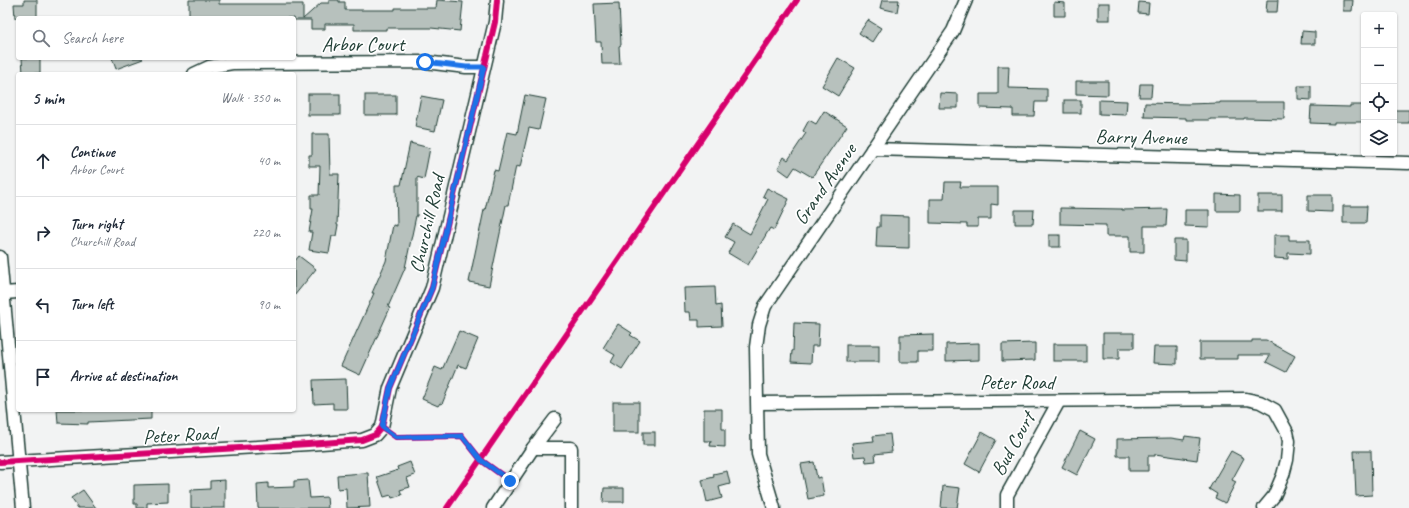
<!DOCTYPE html>
<meta charset="utf-8">
<style>
:root{--surface:#fff;--page:#f6f6f7;--text:#1f2937;--muted:#747a83;--line:#e0e1e3}
body{margin:0;font-family:Caveat,sans-serif;background:var(--page);color:var(--text)}
.controls{position:absolute;right:12px;top:12px;display:grid;overflow:hidden;border-radius:4px;box-shadow:0 1px 3px #0004}
.controls button{width:36px;height:36px;display:grid;place-items:center;padding:0;border:0;border-bottom:1px solid var(--line);background:var(--surface);color:var(--text);font:20px sans-serif}
.stop{position:absolute;width:12px;height:12px;margin:-9px;border:3px solid #1a73e8;border-radius:50%;background:#fff}
.stop.end{background:#1a73e8;border-color:#fff;box-shadow:0 1px 4px #0008}
.list{margin:0;padding:0;list-style:none}
h2{display:flex;justify-content:space-between;align-items:center;height:52px;margin:0;padding:0 16px;font-size:17px}
h2 small{font-size:13px;font-weight:400;color:var(--muted)}
.list li{display:grid;grid-template-columns:26px 1fr auto;gap:12px;align-items:center;box-sizing:border-box;height:72px;padding:0 16px;border-top:1px solid var(--line)}
.list b{display:block;font-size:15px;white-space:nowrap}
.list p{margin:0;font-size:13px;white-space:nowrap;color:var(--muted)}
.list em{font-size:13px;font-style:normal;color:var(--muted)}
.icon{flex:none;width:22px;height:22px;fill:none;stroke:currentColor;stroke-width:2;stroke-linecap:round;stroke-linejoin:round}
.map{position:relative;flex:none;width:1409px;height:508px;overflow:hidden}
.search{position:absolute;background:var(--surface);box-shadow:0 1px 3px #0004;left:16px;top:16px;width:280px;height:44px;display:flex;align-items:center;gap:10px;box-sizing:border-box;padding:0 14px;border-radius:4px;color:var(--muted);font-size:15px}
.panel{position:absolute;background:var(--surface);box-shadow:0 1px 3px #0004;left:16px;top:72px;width:280px;height:340px;border-radius:4px}
.map>svg:first-child{display:block}
</style>
<div class="map">
<svg width="1409" height="508" viewBox="0 0 1409 508">
<rect width="100%" height="100%" fill="#f2f3f3"/>
<filter id="ink" filterUnits="userSpaceOnUse"><feTurbulence type="fractalNoise" baseFrequency=".025" numOctaves="2"/><feDisplacementMap in="SourceGraphic" scale="8" xChannelSelector="R" yChannelSelector="G"/><feConvolveMatrix kernelMatrix="1 2 1 2 8 2 1 2 1" color-interpolation-filters="sRGB"/></filter>
<g filter="url(#ink)">
<g fill="#b7c1bd" stroke="#1f3d34">
<path d="M24,0H37V18H15L14,4H24Z"/>
<path d="M189,0H219V4H303V19L321,3H329V0H339V2H345V10H395V8H436L437,0L463,2L460,31L431,28H386V30H354V24H325V29H311V20H294V18H189Z"/>
<path d="M882,0H899L897,12L880,8Z"/>
<path d="M1267,0H1278L1277,12H1266Z"/>
<path d="M1343,0H1353L1352,11H1343Z"/>
<path d="M1054,2L1065,3V16H1054Z"/>
<path d="M1139,2L1149,3L1148,14L1138,13Z"/>
<path d="M619,3L621,45L619,46L620,64H602L601,42H596L594,4Z"/>
<rect x="1098" y="3" width="12" height="17"/>
<path d="M868,20L881,28L872,42L859,33Z"/>
<path d="M1302,31L1315,32V44H1301Z"/>
<path d="M22,58H40V73L23,74Z"/>
<path d="M112,58H142L143,59L116,69Z"/>
<path d="M838,58L855,68L838,96L822,86Z"/>
<path d="M998,66H1009L1008,88L1047,89V102H1035L1034,116H1013V109L980,108V94H998Z"/>
<path d="M1076,81H1108V95L1076,94Z"/>
<path d="M1140,84H1152L1151,97H1139Z"/>
<path d="M1298,86H1311V100L1298,99Z"/>
<path d="M940,93L958,94V108H939Z"/>
<rect x="308" y="94" width="32" height="21"/>
<rect x="365" y="95" width="31" height="20"/>
<path d="M525,95L546,99L539,130L529,128L520,167L516,166L508,205H506L489,286L469,282L484,210H485L494,170L498,171L507,132L517,134Z"/>
<path d="M421,96L442,100L435,131L415,127Z"/>
<rect x="1064" y="100" width="17" height="13"/>
<path d="M1099,100L1127,101L1126,115L1099,114Z"/>
<path d="M1220,102H1284V119L1244,118V119H1210V120H1186V118L1144,117L1145,103L1187,104L1220,103Z"/>
<path d="M1350,105H1364V122H1334V124L1310,123L1311,106L1350,107Z"/>
<rect x="1395" y="110" width="14" height="13"/>
<path d="M824,111L847,126L812,177L795,167L789,176L778,168L784,157L788,160L806,133L803,131L809,120L816,124Z"/>
<path d="M312,134H329L330,174H339L337,225H338L336,236H332L329,253L309,250L312,232H309L313,209H311V195H319L320,166H309V155H312Z"/>
<path d="M410,143L430,148L424,179L417,177V216H416L405,268L388,307L390,308L360,375L341,366L374,293H372L386,261L393,225L397,226L396,185H401Z"/>
<path d="M945,182H961L960,187H998V205L991,204V219H978V227H967V224L930,223V199H944Z"/>
<path d="M767,188L789,199L774,230L770,228L748,265L728,253L734,242L725,237L733,224L750,234L768,199L763,196Z"/>
<path d="M1216,194L1240,195V211H1216Z"/>
<rect x="1258" y="195" width="24" height="16"/>
<path d="M1308,195H1332V212L1308,211Z"/>
<path d="M1343,206H1367L1366,223H1343Z"/>
<path d="M1060,208L1122,209V210L1167,209L1166,226H1144V252H1130V236H1106V225L1060,224Z"/>
<path d="M1015,210H1034L1033,224H1015Z"/>
<path d="M1185,210H1209V227L1185,226Z"/>
<path d="M880,215L909,216V248L876,247L877,227H880Z"/>
<rect x="1049" y="235" width="11" height="12"/>
<path d="M1274,235H1289V240H1310V254L1288,253V259L1274,258Z"/>
<path d="M1174,240H1186V261L1174,260Z"/>
<path d="M299,256L316,269L294,296V262Z"/>
<path d="M715,287L716,306L721,305L722,326L699,327V320H691L690,312H685L684,288Z"/>
<path d="M794,323L819,324L818,346H812L811,363L791,362L792,351H793Z"/>
<path d="M618,324L632,333L630,335L640,341L622,369L611,362L615,355L603,348Z"/>
<path d="M459,331L478,339L466,368L458,365L442,404L440,403L438,406L422,399L435,367L442,370Z"/>
<path d="M1103,333H1134V348H1119V359H1103Z"/>
<path d="M933,334V351H918V362H900V335Z"/>
<path d="M1252,340H1266L1295,356L1286,372L1266,362L1270,355H1238V359H1200V342H1252Z"/>
<path d="M979,343V360L946,361V344Z"/>
<path d="M1035,343V360L1002,361V344Z"/>
<rect x="1053" y="344" width="33" height="17"/>
<rect x="846" y="345" width="33" height="17"/>
<path d="M1154,347H1177V364L1153,363Z"/>
<path d="M346,379L347,409H333V403L314,404L313,380Z"/>
<rect x="613" y="402" width="26" height="30"/>
<path d="M704,409H722V429H725V447L710,446L711,441H704Z"/>
<path d="M57,410H151V419L88,422V424L58,423Z"/>
<path d="M1080,431L1095,439L1077,475L1062,467Z"/>
<rect x="643" y="432" width="12" height="13"/>
<path d="M982,432L996,440L979,472L965,464Z"/>
<path d="M890,434L892,452L875,454L876,461L866,462L865,456L854,457L852,443L874,441L873,436Z"/>
<path d="M1185,436L1200,438L1197,460L1155,454V456H1148V471H1129V456H1117V439L1171,438L1184,440Z"/>
<path d="M1231,451L1244,458L1232,480L1236,482L1225,503L1215,498L1217,494L1209,489Z"/>
<path d="M1354,451H1371L1372,495L1356,496Z"/>
<path d="M410,462L415,475L407,478L410,487L400,490L402,495L392,498L391,495L384,497L377,477L398,470L397,467Z"/>
<path d="M814,462L817,478L821,477L824,496L808,499L801,464Z"/>
<path d="M727,471L730,484L719,487L722,498L707,502L702,480L714,477L713,474Z"/>
<path d="M364,473H368L370,507L347,508L346,488L338,489L337,475Z"/>
<path d="M225,480V508H191V490L210,489V481Z"/>
<path d="M308,480L310,498L327,497L328,508H258L257,484L268,483V488L294,487V481Z"/>
<path d="M168,484V502L147,503V508H137V504H134V485Z"/>
<path d="M943,486L960,488L957,508H941Z"/>
<path d="M604,488H624V502H603Z"/>
<path d="M83,490L96,508H78L71,498Z"/>
</g>
<g fill="none" stroke-linecap="round" stroke-linejoin="round">
<g stroke="#1f3d34" stroke-width="15">
<g id="street">
<path d="M194,74L209,67L232,63L425,62L466,67H484"/>
<path d="M872,149L1409,163"/>
<path d="M0,257L23,508"/>
<path d="M4,293L18,292"/>
<path d="M758,403L1246,399L1260,402L1275,410L1287,432L1289,441L1287,460L1283,475L1274,496L1264,508"/>
<path d="M533,448H571V508"/>
<path d="M0,462L308,444L362,440L375,435L382,427L390,388L432,288L495,22L497,0"/>
<path d="M493,508L533,448L555,419"/>
<path d="M774,508L758,454L756,347L759,325L765,306L953,31L966,0"/>
<path d="M1007,508V495L1059,401"/>
</g>
</g>
<use href="#street" stroke="#fff" stroke-width="12"/>
<g stroke="#fff" stroke-width="8">
<g id="cycleway">
<path d="M382,427L396,437L462,436L481,460L510,481"/>
<path d="M0,462L308,444L362,440L375,435L382,427L390,388L432,288L495,22L497,0"/>
<path d="M447,508L797,0"/>
</g>
</g>
<use href="#cycleway" stroke="#d6006c" stroke-width="6"/>
</g>
</g>
<g fill="none" stroke-linecap="round" stroke-linejoin="round" filter="url(#ink)">
<path stroke="#1a73e8" stroke-width="5" d="M425,62L466,67H484L432,288L390,388L382,427L396,437L462,436L481,460L510,481"/>
</g>
<g text-anchor="middle" dominant-baseline="central" stroke-width="3.5" stroke-linejoin="round" paint-order="stroke">
<g font-size="20" fill="#1f3d34" stroke="#fff">
<text x="363" y="44">Arbor Court</text>
<text transform="translate(1141 137) rotate(1)">Barry Avenue</text>
<text transform="translate(825 184) rotate(-55)">Grand Avenue</text>
<text transform="translate(427 224) rotate(-77)">Churchill Road</text>
<text x="1017" y="382">Peter Road</text>
<text transform="translate(180 435) rotate(-3)">Peter Road</text>
<text transform="translate(1013 444) rotate(-61)">Bud Court</text>
</g>
</g>
</svg>
<div class="controls">
<button>+</button>
<button>−</button>
<button><svg class="icon" aria-label="locate" viewBox="0 0 24 24"><circle cx="12" cy="12" r="6"/><path d="M12 2v4M12 18v4M2 12h4M18 12h4"/></svg></button>
<button><svg class="icon" aria-label="layers" viewBox="0 0 24 24"><path d="M12 4l9 5-9 5-9-5zM3 14l9 5 9-5"/></svg></button>
</div>
<div class="stop" style="left:425px;top:62px"></div>
<div class="stop end" style="left:510px;top:481px"></div>
<div class="search"><svg class="icon" aria-label="search" viewBox="0 0 24 24"><circle cx="10" cy="10" r="6"/><path d="M15 15l6 6"/></svg>Search here</div>
<section class="panel">
<h2>5 min<small>Walk · 350 m</small></h2>
<ul class="list">
<li><svg class="icon" aria-label="ahead" viewBox="0 0 24 24"><path d="M12 20V5M6 11l6-6 6 6"/></svg><div><b>Continue</b><p>Arbor Court</p></div><em>40 m</em></li>
<li><svg class="icon" aria-label="right" viewBox="0 0 24 24"><path d="M7 20v-9h11M14 6l5 5-5 5"/></svg><div><b>Turn right</b><p>Churchill Road</p></div><em>220 m</em></li>
<li><svg class="icon" aria-label="left" viewBox="0 0 24 24"><path d="M17 20v-9H6M10 6l-5 5 5 5"/></svg><div><b>Turn left</b></div><em>90 m</em></li>
<li><svg class="icon" aria-label="arrive" viewBox="0 0 24 24"><path d="M6 21V4h12l-3 4 3 4H6"/></svg><div><b>Arrive at destination</b></div></li>
</ul>
</section>
</div>
